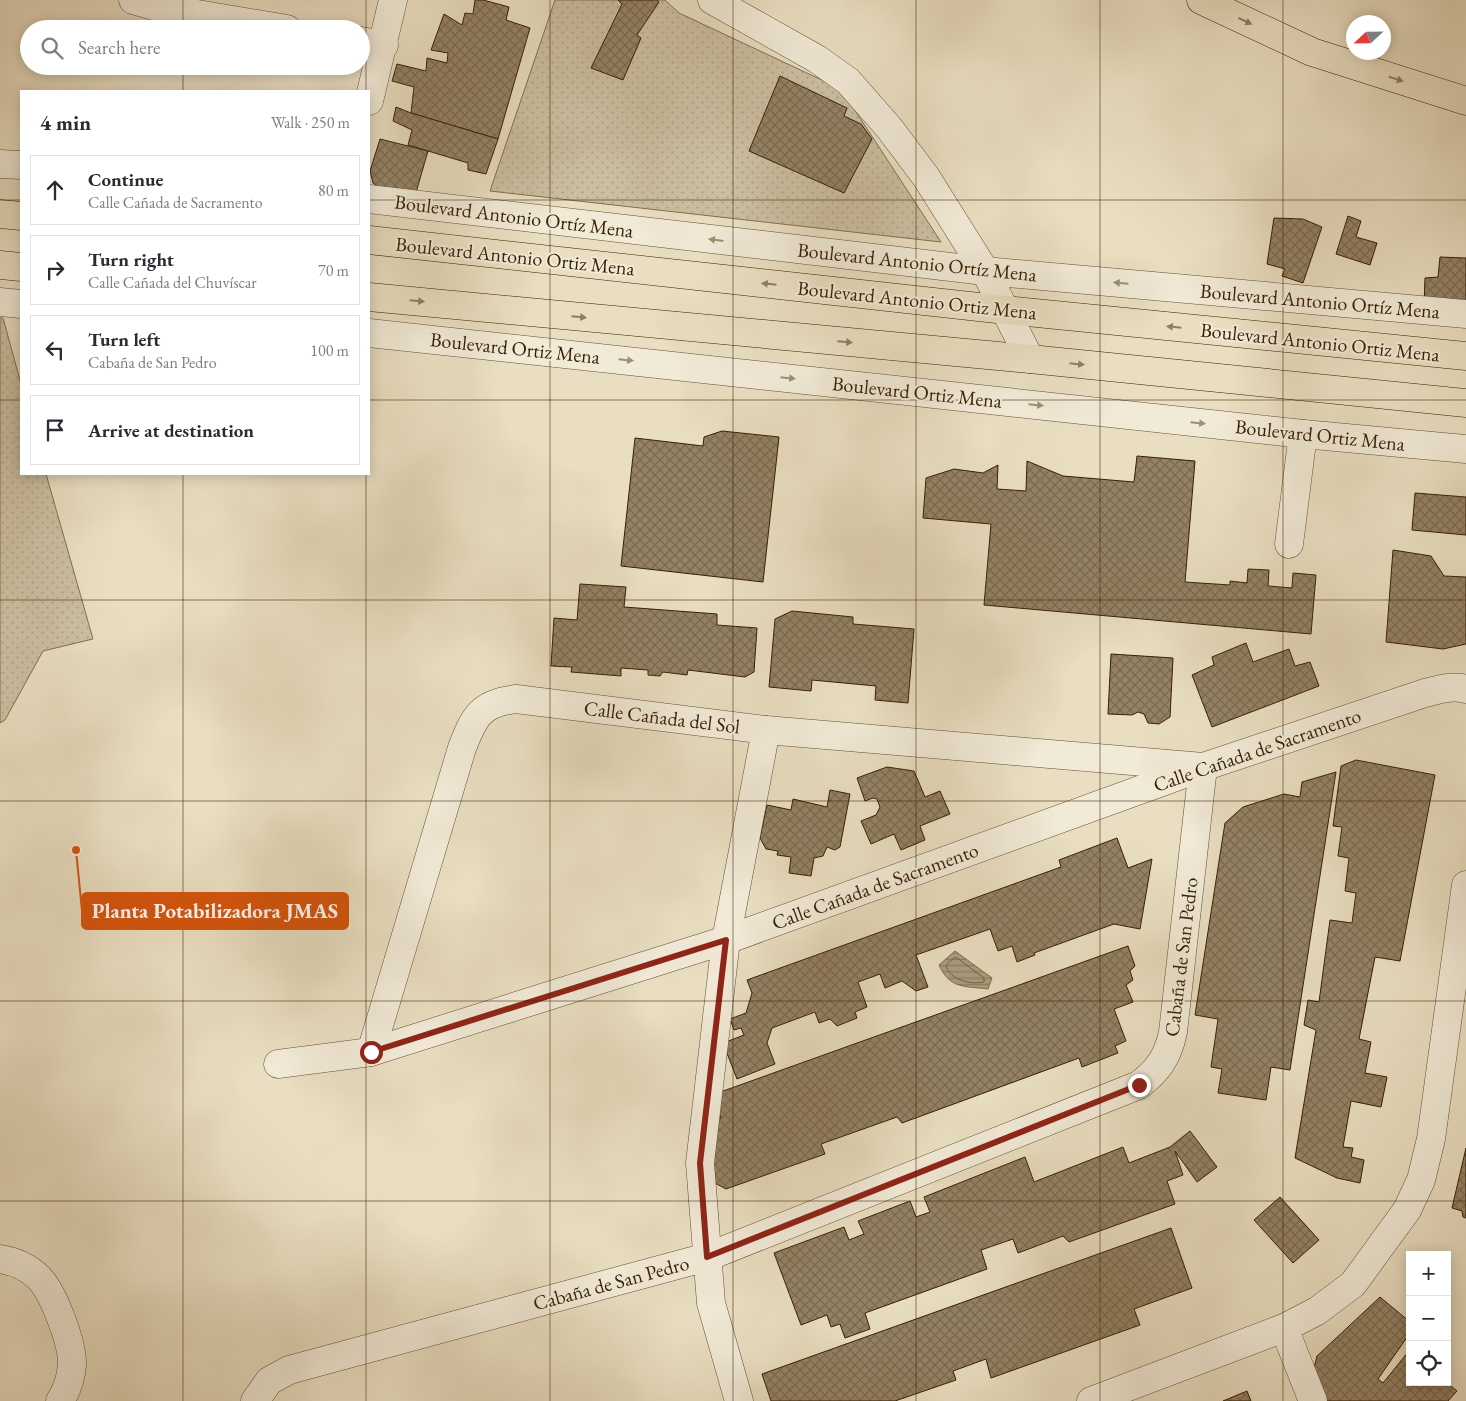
<!DOCTYPE html>
<meta charset="utf-8">
<style>
:root{--surface:#fff;--page:#f7f7f7;--text:#2b2b33;--muted:#7c7c81;--line:#e1e1e2}
body{margin:0;font-family:"EB Garamond",serif;background:var(--page);color:var(--text)}
.controls{position:absolute;right:15px;bottom:15px;display:grid;overflow:hidden;border-radius:0px;box-shadow:0 2px 12px #0003}
.controls button{width:45px;height:45px;display:grid;place-items:center;padding:0;border:0;border-bottom:1px solid var(--line);background:var(--surface);color:var(--text);font:25px sans-serif}
.compass{position:absolute;left:1346px;top:15px;width:45px;height:45px;border-radius:50%;background:var(--surface);box-shadow:0 2px 12px #0003;rotate:248deg}
.stop{position:absolute;width:15px;height:15px;margin:-11px;border:4px solid #8f2418;border-radius:50%;background:#fff}
.stop.end{background:#8f2418;border-color:#fff;box-shadow:0 1px 5px #0008}
.list{margin:0;padding:0;list-style:none}
h2{display:flex;justify-content:space-between;align-items:center;height:65px;margin:0;padding:0 20px;font-size:21px}
h2 small{font-size:16px;font-weight:400;color:var(--muted)}
.list li{display:grid;grid-template-columns:32px 1fr auto;gap:15px;align-items:center;box-sizing:border-box;height:70px;margin:0 10px 10px;padding:0 10px;border:1px solid var(--line);border-radius:0px}
.list b{display:block;font-size:19px;white-space:nowrap}
.list p{margin:0;font-size:16px;white-space:nowrap;color:var(--muted)}
.list em{font-size:16px;font-style:normal;color:var(--muted)}
.icon{flex:none;width:28px;height:28px;fill:none;stroke:currentColor;stroke-width:2;stroke-linecap:round;stroke-linejoin:round}
.map{position:relative;flex:none;width:1466px;height:1401px;overflow:hidden}
.search{position:absolute;background:var(--surface);box-shadow:0 2px 12px #0003;left:20px;top:20px;width:350px;height:55px;display:flex;align-items:center;gap:12px;box-sizing:border-box;padding:0 18px;border-radius:28px;color:var(--muted);font-size:19px}
.panel{position:absolute;background:var(--surface);box-shadow:0 2px 12px #0003;left:20px;top:90px;width:350px;height:385px;border-radius:0px}
.map>svg:first-child{display:block}
</style>
<div class="map">
<svg width="1466" height="1401" viewBox="0 0 1466 1401">
<defs>
<pattern id="park-dots" width="8" height="8" patternUnits="userSpaceOnUse" patternTransform="scale(1.25)"><rect width="8" height="8" fill="#cbbea1"/><path d="M2 2h.1M6 6h.1" fill="none" stroke="#afa389" stroke-width="1.8" stroke-linecap="round"/></pattern>
<pattern id="water-rules" width="6" height="5" patternUnits="userSpaceOnUse" patternTransform="scale(1.25)"><rect width="6" height="5" fill="#ac9d80"/><path d="M0 2.5h6" fill="none" stroke="#8d7f67"/></pattern>
<pattern id="building-cross-hatch" width="8" height="8" patternUnits="userSpaceOnUse" patternTransform="scale(1.25)"><rect width="8" height="8" fill="#948265"/><path d="M0 0l8 8M0 8l8-8" fill="none" stroke="#7a6a51"/></pattern>
</defs>
<rect width="100%" height="100%" fill="#e9dec1"/>
<filter id="stains"><feTurbulence type="fractalNoise" baseFrequency=".004" numOctaves="4"/><feColorMatrix values="0 0 0 0 .2 0 0 0 0 .09 0 0 0 0 .02 0 0 0 .5 -.17"/></filter>
<radialGradient id="worn" r=".72"><stop offset=".6" stop-color="#630" stop-opacity="0"/><stop offset="1" stop-color="#630" stop-opacity=".3"/></radialGradient>
<g fill="url(#park-dots)" stroke="#816e52">
<path d="M555,0H665L679,13L841,89L941,242L490,191Z"/>
<path d="M0,318H3L21,384V474H46L93,639L43,651L5,720L0,723Z"/>
</g>
<path fill="url(#water-rules)" stroke="#7d6b4e" d="M955,951L992,978L988,989C964,986 950,989 939,965Z"/>
<g fill="none" stroke-linecap="round" stroke-linejoin="round">
<path stroke="#725e41" stroke-width="1" d="M954,958H957L984,978V982C971,985 950,980 946,966Z"/>
</g>
<g fill="url(#building-cross-hatch)" stroke="#371f02">
<path d="M475,0H483L509,7L506,20L530,28L498,139L411,113L414,87L392,81L397,64L426,71L427,58L447,63L448,53L431,50L444,14L462,25L465,13L473,14Z"/>
<path d="M618,0H657L659,2L637,35L641,38L623,80L591,68L622,4Z"/>
<path d="M780,76L847,108L844,116L861,124L872,139L844,193L749,151Z"/>
<path d="M396,107L411,113L498,139L486,174L468,170V163L408,145L412,130L393,121Z"/>
<path d="M380,139L428,151L415,196L388,193L373,183L370,171Z"/>
<path d="M1348,216L1361,221L1356,237L1377,243L1370,265L1336,254Z"/>
<path d="M1274,218L1303,219L1322,227L1303,283L1282,276L1285,269L1267,264Z"/>
<path d="M1440,257L1466,258V308L1424,305L1425,278L1438,277Z"/>
<path d="M722,431L779,437L763,582L621,566L635,438L703,446L704,437Z"/>
<path d="M1137,456L1195,461L1185,582L1230,585V581L1247,583L1248,569L1269,570L1268,586L1292,588L1293,573L1316,575L1311,634L984,605L991,524L923,518L926,478L954,469L983,473L998,465L997,489L1026,491L1027,461L1063,476L1134,482Z"/>
<path d="M1415,493L1466,497V535L1412,530Z"/>
<path d="M1393,550L1431,556L1444,576L1466,577V644L1443,649L1386,642Z"/>
<path d="M580,584L626,587L624,607L717,614V625L757,628L754,672L745,677L688,670L687,675L663,672L660,676L648,675V670L621,668V676L571,672L572,667L551,666L554,618L577,620Z"/>
<path d="M792,611L853,617V624L914,629L908,703L875,700L876,686L812,680L811,691L769,687L775,619Z"/>
<path d="M1246,643L1253,662L1289,649L1295,666L1310,662L1319,686L1212,727L1192,675L1214,665L1212,657Z"/>
<path d="M1111,654L1173,658L1170,717L1159,724L1148,723L1144,714L1138,712L1132,715L1108,714Z"/>
<path d="M1356,760L1435,775L1400,961L1375,957L1359,1039L1371,1042L1365,1073L1387,1077L1381,1107L1351,1101L1343,1147L1353,1148L1351,1157L1364,1160L1360,1183L1337,1178L1295,1158L1316,1030L1304,1025L1308,1000L1319,1002L1330,920L1352,923L1356,893L1345,891L1349,858L1338,856L1342,827L1333,826L1341,766Z"/>
<path d="M887,767L914,771L925,797L940,791L950,814L920,826L925,840L901,850L894,834L871,844L861,821L876,815L880,807L877,799L873,798L865,801L857,778Z"/>
<path d="M1336,772L1290,1070L1271,1067L1266,1100L1218,1093L1222,1069L1211,1067L1218,1019L1195,1015L1225,823L1243,807L1284,794L1300,797L1302,782Z"/>
<path d="M830,790L850,794L840,847L835,850L827,847L823,856L814,858L811,876L789,873L791,857L777,855L778,851L766,849L760,838L767,805L791,810L793,799L827,807Z"/>
<path d="M1117,838L1128,868L1152,859L1140,929L1114,924L1034,953L1035,955L1017,962L1012,946L998,951L990,929L916,955L928,987L916,991L902,981L885,988L880,974L858,982L867,1007L855,1012L857,1018L837,1026L830,1019L819,1023L815,1012L772,1028L767,1043L775,1064L737,1079L723,1043L744,1035L741,1028L734,1030L730,1019L746,1013L752,993L747,980L1061,867L1059,860Z"/>
<path d="M1128,946L1135,966L1130,971L1133,980L1126,985L1133,1002L1114,1009L1126,1041L1115,1046L1118,1053L1082,1067L1079,1058L902,1123L897,1117L821,1144L825,1154L726,1189L713,1182L707,1160L715,1153L705,1124L721,1118L712,1095Z"/>
<path d="M1190,1131L1217,1167L1197,1182L1175,1151L1183,1175L1167,1181L1175,1204L1069,1242L1063,1236L1018,1253L1013,1239L981,1250L987,1269L865,1313L870,1329L845,1338L840,1324L831,1327L827,1315L801,1325L774,1253L844,1227L849,1240L864,1234L858,1221L910,1201L916,1217L930,1212L924,1197L1025,1157L1034,1182L1123,1147L1129,1163L1170,1147Z"/>
<path d="M1466,1148V1218L1463,1217L1462,1211L1452,1208Z"/>
<path d="M1280,1197L1319,1240L1293,1263L1254,1220Z"/>
<path d="M1171,1228L1192,1288L1134,1309L1140,1325L991,1378L986,1359L953,1371L956,1380L895,1401H771L762,1374Z"/>
<path d="M1380,1297L1410,1322V1333L1378,1379L1383,1383L1409,1351L1410,1382H1446L1457,1391L1448,1401H1321L1311,1380L1317,1356Z"/>
<path d="M1247,1391L1251,1401H1223Z"/>
</g>
<g fill="none" stroke-linecap="round" stroke-linejoin="round">
<g stroke="#644f32" stroke-width="29">
<g id="minor">
<path d="M133,0L161,8L287,29"/>
<path d="M712,0L817,59L848,81L890,129L926,177L985,271L1030,359"/>
<path d="M361,41L384,45"/>
<path d="M369,101L393,0"/>
<path d="M0,164L21,165"/>
<path d="M369,199L985,271L1466,314"/>
<path d="M0,302L21,304"/>
<path d="M369,333L1303,434L1466,449"/>
<path d="M1289,544L1303,434"/>
<path d="M278,1064L371,1052L726,940L1203,767L1425,693C1438,690 1452,685 1466,689"/>
<path d="M0,1259C13,1261 28,1267 38,1277C53,1291 73,1344 72,1365C71,1378 67,1390 60,1401"/>
<path d="M1284,1328L1313,1401"/>
<path d="M255,1401L269,1381L289,1370L707,1257L1139,1085C1159,1070 1168,1056 1173,1032L1203,767L766,730L516,699C480,703 474,717 462,748L371,1052"/>
<path d="M739,1401L711,1303L700,1163L726,940L766,730"/>
<path d="M1091,1401L1284,1328L1317,1311L1353,1284L1407,1210L1421,1180L1431,1139L1466,885"/>
</g>
</g>
<g stroke="#371f02" stroke-width="29">
<g id="major">
<path d="M1201,0L1312,52L1466,101"/>
<path d="M0,214L21,216"/>
<path d="M369,240L1006,310L1466,356"/>
<path d="M0,265L21,267"/>
<path d="M369,297L1030,359L1466,403"/>
</g>
</g>
<use href="#minor" stroke="#f1ead7" stroke-width="28"/>
<use href="#major" stroke="#e9dec1" stroke-width="28"/>
</g>
<defs><path id="oneway-solid" d="M-6-.8H1V-3.2L6.5 0L1 3.2V.8H-6Z" transform="scale(1.25)"/></defs>
<g fill="#907e62">
<use href="#oneway-solid" transform="translate(1245 21) rotate(25)"/>
<use href="#oneway-solid" transform="translate(1396 79) rotate(18)"/>
<use href="#oneway-solid" transform="translate(769 284) rotate(-174)"/>
<use href="#oneway-solid" transform="translate(417 301) rotate(5)"/>
<use href="#oneway-solid" transform="translate(579 317) rotate(5)"/>
<use href="#oneway-solid" transform="translate(1174 327) rotate(-174)"/>
<use href="#oneway-solid" transform="translate(845 342) rotate(5)"/>
<use href="#oneway-solid" transform="translate(1077 364) rotate(6)"/>
</g>
<g fill="#9d8f77">
<use href="#oneway-solid" transform="translate(716 240) rotate(-173)"/>
<use href="#oneway-solid" transform="translate(1121 283) rotate(-175)"/>
<use href="#oneway-solid" transform="translate(626 360) rotate(6)"/>
<use href="#oneway-solid" transform="translate(788 378) rotate(6)"/>
<use href="#oneway-solid" transform="translate(1036 405) rotate(6)"/>
<use href="#oneway-solid" transform="translate(1198 423) rotate(6)"/>
</g>
<g fill="none" stroke-linecap="round" stroke-linejoin="round">
<path stroke="#8f2418" stroke-width="6" d="M371,1052L726,940L700,1163L707,1257L1139,1085"/>
</g>
<path fill="none" stroke="#371f02" stroke-width="1" stroke-opacity="0.55" d="M183,0V29M366,0V91M550,0V1401M733,0V1401M916,0V1401M1100,0V1401M1283,0V1401M183,66V91M0,200H21M369,200H1466M0,400H21M369,400H1466M183,474V1401M366,474V1401M0,600H1466M0,801H1466M0,1001H1466M0,1201H1466"/>
<g text-anchor="middle" dominant-baseline="central" stroke-width="4" stroke-linejoin="round" paint-order="stroke">
<g font-size="20" fill="#371f02" stroke="#f1ead7">
<text transform="translate(514 216) rotate(7)">Boulevard Antonio Ortíz Mena</text>
<text transform="translate(515 256) rotate(6)">Boulevard Antonio Ortiz Mena</text>
<text transform="translate(917 262) rotate(6)">Boulevard Antonio Ortíz Mena</text>
<text transform="translate(917 300) rotate(6)">Boulevard Antonio Ortiz Mena</text>
<text transform="translate(1320 301) rotate(5)">Boulevard Antonio Ortíz Mena</text>
<text transform="translate(1320 342) rotate(6)">Boulevard Antonio Ortiz Mena</text>
<text transform="translate(515 348) rotate(6)">Boulevard Ortiz Mena</text>
<text transform="translate(917 392) rotate(6)">Boulevard Ortiz Mena</text>
<text transform="translate(1320 435) rotate(6)">Boulevard Ortiz Mena</text>
<text transform="translate(662 717) rotate(7)">Calle Cañada del Sol</text>
<text transform="translate(1257 750) rotate(-19)">Calle Cañada de Sacramento</text>
<text transform="translate(875 886) rotate(-20)">Calle Cañada de Sacramento</text>
<text transform="translate(1181 957) rotate(-83)">Cabaña de San Pedro</text>
<text transform="translate(611 1283) rotate(-15)">Cabaña de San Pedro</text>
</g>
</g>
<path fill="none" stroke="#d6530b" stroke-width="2" d="M76 850L82 911"/>
<circle fill="#d6530b" stroke="#f1ead7" stroke-width="2" cx="76" cy="850" r="5"/>
<rect fill="#d6530b" stroke="#d6530b" stroke-width="2" x="82" y="893" width="266" height="36" rx="5"/>
<g font-size="21" text-anchor="middle" font-weight="bold" fill="#fff">
<text x="215" y="918">Planta Potabilizadora JMAS</text>
</g>
<rect width="100%" height="100%" filter="url(#stains)"/>
<rect width="100%" height="100%" fill="url(#worn)"/>
</svg>
<div class="controls">
<button>+</button>
<button>−</button>
<button><svg class="icon" aria-label="locate" viewBox="0 0 24 24"><circle cx="12" cy="12" r="6"/><path d="M12 2v4M12 18v4M2 12h4M18 12h4"/></svg></button>
</div>
<svg class="compass" viewBox="-18 -18 36 36"><path d="M0-13l5 13h-10z" fill="#e53935"/><path d="M0 13l5-13h-10z" fill="#7c7c81"/></svg>
<div class="stop" style="left:371px;top:1052px"></div>
<div class="stop end" style="left:1139px;top:1085px"></div>
<div class="search"><svg class="icon" aria-label="search" viewBox="0 0 24 24"><circle cx="10" cy="10" r="6"/><path d="M15 15l6 6"/></svg>Search here</div>
<section class="panel">
<h2>4 min<small>Walk · 250 m</small></h2>
<ul class="list">
<li><svg class="icon" aria-label="ahead" viewBox="0 0 24 24"><path d="M12 20V5M6 11l6-6 6 6"/></svg><div><b>Continue</b><p>Calle Cañada de Sacramento</p></div><em>80 m</em></li>
<li><svg class="icon" aria-label="right" viewBox="0 0 24 24"><path d="M7 20v-9h11M14 6l5 5-5 5"/></svg><div><b>Turn right</b><p>Calle Cañada del Chuvíscar</p></div><em>70 m</em></li>
<li><svg class="icon" aria-label="left" viewBox="0 0 24 24"><path d="M17 20v-9H6M10 6l-5 5 5 5"/></svg><div><b>Turn left</b><p>Cabaña de San Pedro</p></div><em>100 m</em></li>
<li><svg class="icon" aria-label="arrive" viewBox="0 0 24 24"><path d="M6 21V4h12l-3 4 3 4H6"/></svg><div><b>Arrive at destination</b></div></li>
</ul>
</section>
</div>
